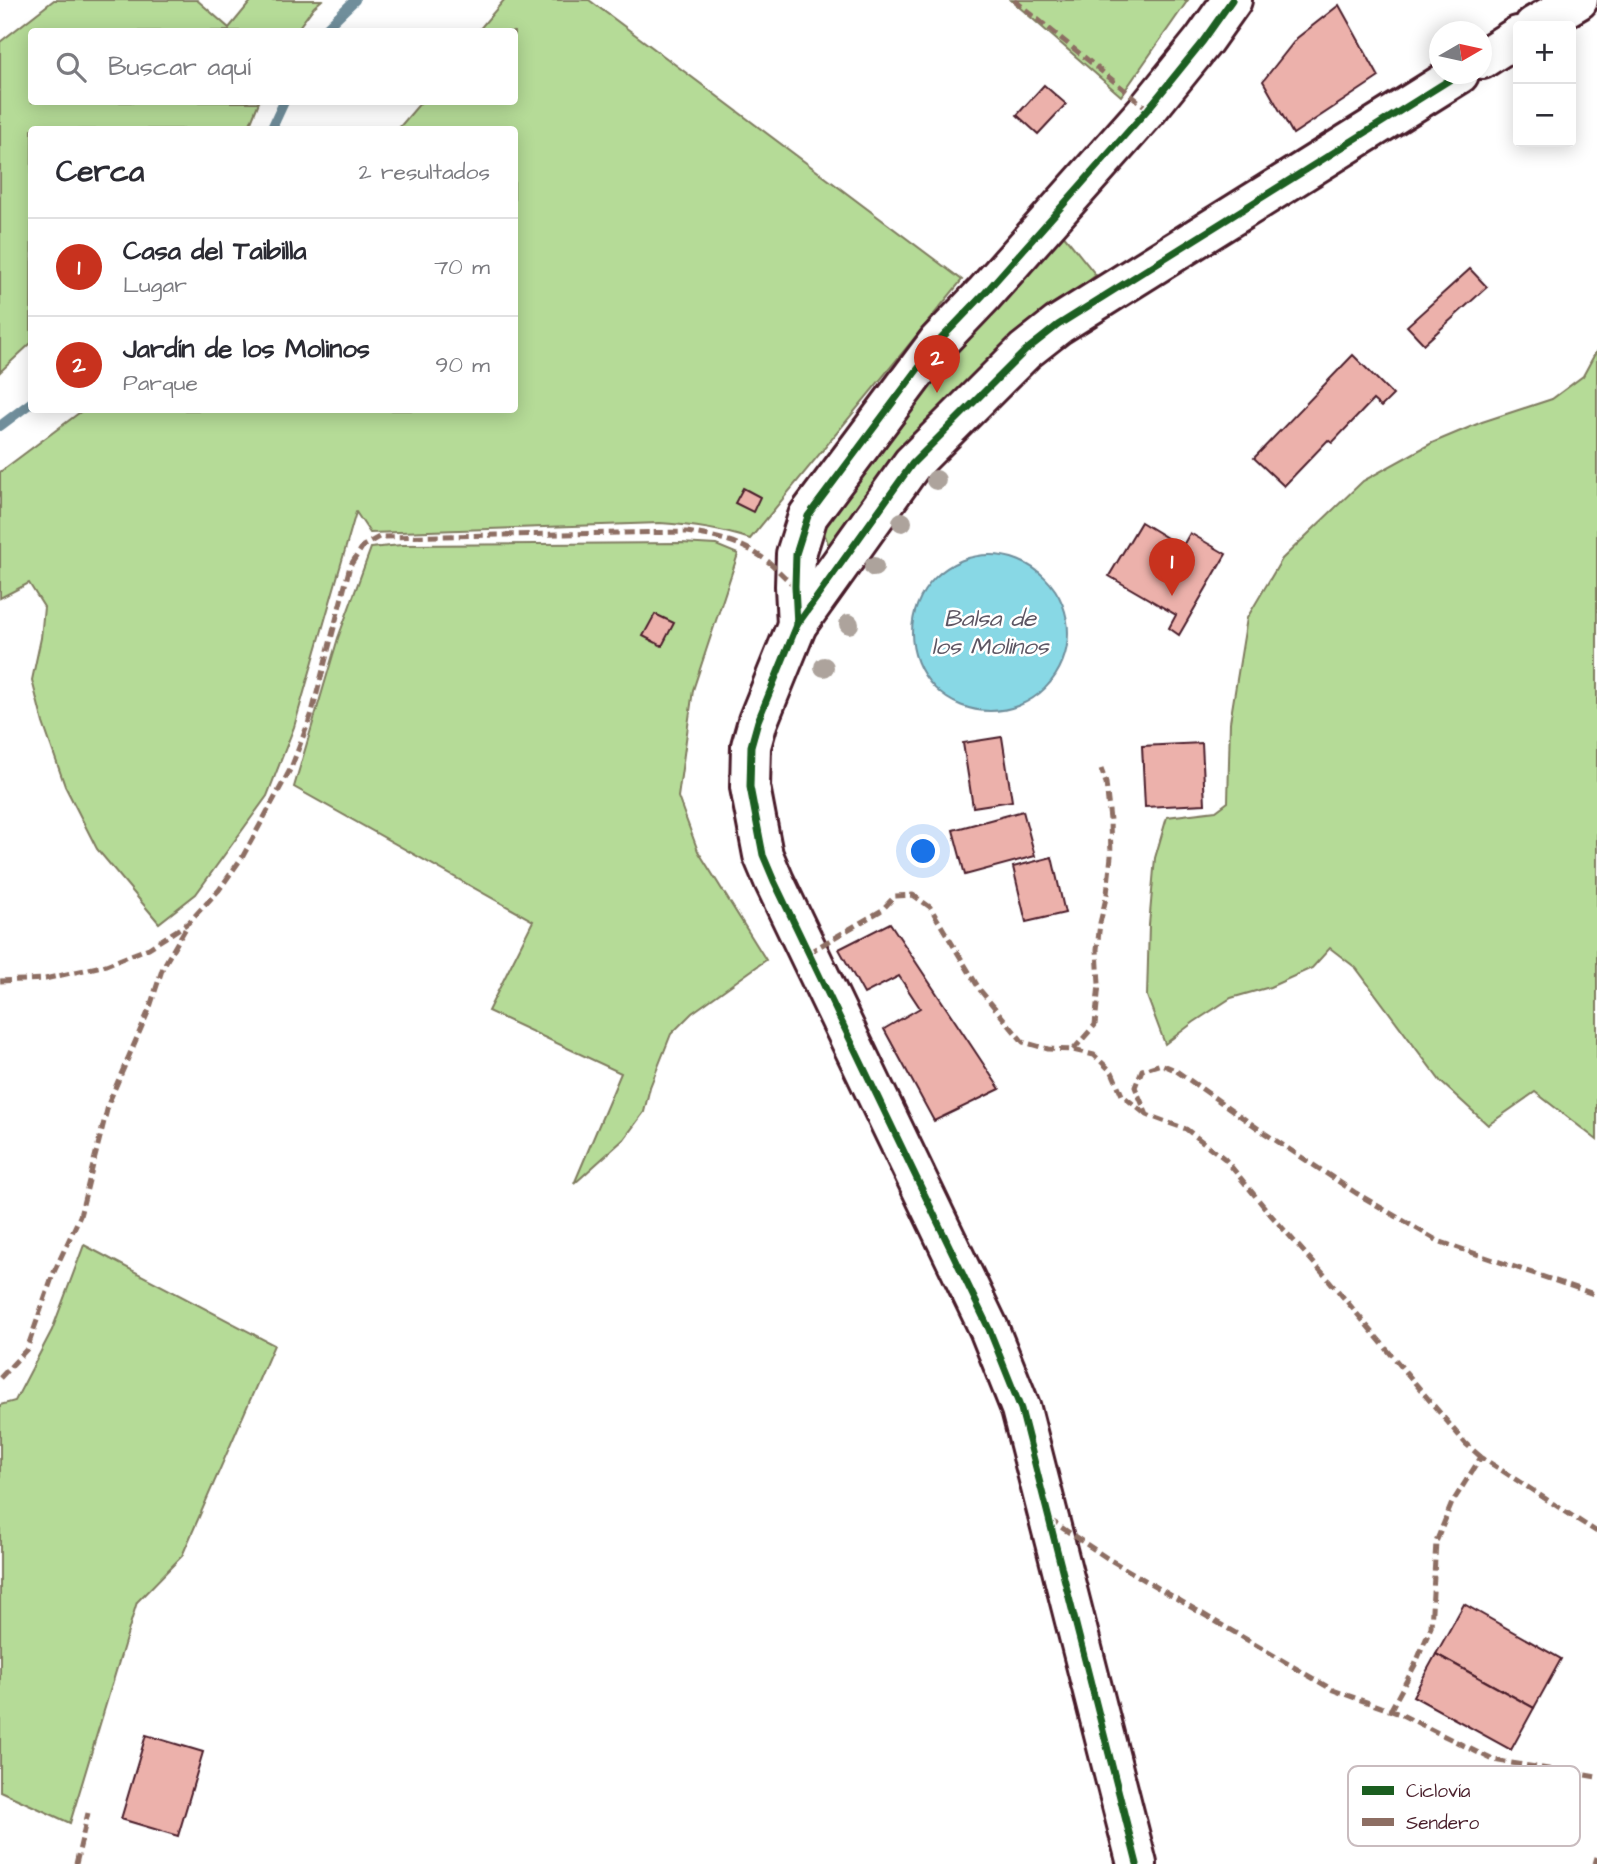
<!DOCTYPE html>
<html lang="es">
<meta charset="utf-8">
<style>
:root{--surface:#fff;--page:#f7f7f7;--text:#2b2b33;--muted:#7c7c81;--line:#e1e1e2;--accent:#c8321e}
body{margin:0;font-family:"Architects Daughter",sans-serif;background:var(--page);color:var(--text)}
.controls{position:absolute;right:21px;top:21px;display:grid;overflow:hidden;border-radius:7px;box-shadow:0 4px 18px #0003}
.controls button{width:63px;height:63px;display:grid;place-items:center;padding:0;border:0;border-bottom:2px solid var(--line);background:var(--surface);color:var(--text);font:35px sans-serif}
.compass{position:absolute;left:1429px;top:21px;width:63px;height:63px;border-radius:50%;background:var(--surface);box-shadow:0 4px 18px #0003;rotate:81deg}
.you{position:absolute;left:924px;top:852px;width:24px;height:24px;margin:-18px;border:5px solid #fff;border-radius:50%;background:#1a73e8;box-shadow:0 0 0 10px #1a73e833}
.badge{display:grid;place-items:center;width:46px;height:46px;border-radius:50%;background:var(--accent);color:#fff;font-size:23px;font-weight:700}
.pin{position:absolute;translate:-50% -58px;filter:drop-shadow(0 2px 4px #0008)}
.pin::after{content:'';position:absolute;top:37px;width:24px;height:21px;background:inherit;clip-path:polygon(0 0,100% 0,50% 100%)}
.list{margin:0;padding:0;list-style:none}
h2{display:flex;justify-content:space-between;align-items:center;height:91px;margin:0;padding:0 28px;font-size:30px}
h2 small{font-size:23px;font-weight:400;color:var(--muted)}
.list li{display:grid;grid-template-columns:46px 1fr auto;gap:21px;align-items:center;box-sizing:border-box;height:98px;padding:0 28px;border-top:2px solid var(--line)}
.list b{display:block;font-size:26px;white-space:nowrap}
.list p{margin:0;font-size:23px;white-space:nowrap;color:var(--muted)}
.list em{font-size:23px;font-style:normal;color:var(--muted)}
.icon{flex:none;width:38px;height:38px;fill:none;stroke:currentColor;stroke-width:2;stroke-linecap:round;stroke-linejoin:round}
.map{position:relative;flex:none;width:1597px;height:1864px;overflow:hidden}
.search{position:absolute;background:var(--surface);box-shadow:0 4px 18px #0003;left:28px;top:28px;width:490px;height:77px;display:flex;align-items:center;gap:18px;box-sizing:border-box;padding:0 24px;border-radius:7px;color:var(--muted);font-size:26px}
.panel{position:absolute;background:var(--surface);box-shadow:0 4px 18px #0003;left:28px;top:126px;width:490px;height:287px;border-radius:7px}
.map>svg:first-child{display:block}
</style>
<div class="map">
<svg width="1597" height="1864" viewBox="0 0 1597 1864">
<rect width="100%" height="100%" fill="#fff"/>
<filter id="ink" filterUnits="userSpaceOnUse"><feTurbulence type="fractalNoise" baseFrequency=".0143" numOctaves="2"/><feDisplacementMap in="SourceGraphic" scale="14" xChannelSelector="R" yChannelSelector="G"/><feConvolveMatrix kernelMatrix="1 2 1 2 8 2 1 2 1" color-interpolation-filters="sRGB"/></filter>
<g filter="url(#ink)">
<g fill="#b5db97" stroke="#807d61" stroke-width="2">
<path d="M54,0H197L229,28L252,0H322L314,7L296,31L32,32V102H259L248,129L32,130L31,343L0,372V42Z"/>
<path d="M504,0H589L962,280L750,539C720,529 692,525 660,523L370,533L356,512L294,727L267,796L196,894L159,923L97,849L65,786L43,723L32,680L41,638L44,607L29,583L0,598V472L83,410H514V130L398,129L421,102H514V32L478,31Z"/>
<path d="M1011,0H1188L1121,96Z"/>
<path d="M1062,233L1096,275L1028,331L832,554L822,527L906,401Z"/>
<path d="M1597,350V1140L1535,1092L1488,1125L1441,1082L1356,968L1330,948L1312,968L1270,987L1231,998L1194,1022L1165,1044L1147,996L1149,925L1155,858L1167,817L1216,811L1228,802L1230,722L1247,618L1282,559L1363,481L1432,443L1482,422L1552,399L1583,376Z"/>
<path d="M681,543L716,545L738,554L693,690L678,797L698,851L766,960L692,1013L671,1034L650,1087L644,1112L624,1139L574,1184L621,1073L488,1011L533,921L294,787L338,638L371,548L401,545Z"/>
<path d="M84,1245L274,1345L182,1556L137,1602L70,1823L0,1791V1405L15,1401L52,1330Z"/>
</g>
<circle fill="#88d8e5" stroke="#6f8e9b" stroke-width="2" cx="990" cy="633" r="78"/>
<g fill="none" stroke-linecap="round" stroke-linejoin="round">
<g stroke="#6f8e9b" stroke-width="10">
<path d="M322,32L355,0"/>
<path d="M271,130L284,102"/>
<path d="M0,426L32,402"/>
</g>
</g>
<g fill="#ecb1ab" stroke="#4a1f2b" stroke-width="2">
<path d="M1339,5L1379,77L1293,134L1263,81L1297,38Z"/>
<path d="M1044,85L1066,104L1038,134L1017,115Z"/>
<path d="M1470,269L1487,287L1424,344L1407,326Z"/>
<path d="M1353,355L1393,395L1381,407L1373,400L1332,443L1328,440L1284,486L1254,458Z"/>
<path d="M743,488L760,497L753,512L735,503Z"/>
<path d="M1141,522L1182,547L1190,533L1226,554L1179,635L1169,628L1176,615L1109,576Z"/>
<path d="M655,614L674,623L662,646L643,636Z"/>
<path d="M1002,737L1012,801L973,807L963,743Z"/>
<path d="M1202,743L1205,804L1145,807L1142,746Z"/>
<path d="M1023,811L1035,856L965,875L953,830Z"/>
<path d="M1052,857L1065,913L1026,922L1013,867Z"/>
<path d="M890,923L1000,1089L934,1121L884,1029L920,1008L899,976L864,994L839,949Z"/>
<path d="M1464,1604L1561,1659L1534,1708L1436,1654Z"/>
<path d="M1436,1654L1534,1708L1511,1750L1413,1696Z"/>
<path d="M146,1735L203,1752L178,1836L121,1819Z"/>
</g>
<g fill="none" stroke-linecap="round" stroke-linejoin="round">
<g stroke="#4a1f2b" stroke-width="44">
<path id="secondary" d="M797,625L795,586L796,554L808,516L938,342L984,294L1148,109L1203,41L1232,0"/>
</g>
<g stroke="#4a1f2b" stroke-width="44">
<g id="primary">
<path d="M1534,26L1578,0"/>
<path d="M1482,59L1518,36"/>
<path d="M1137,1864L1021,1409L989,1329L774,881L763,855L750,787L751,746L758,721L797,625L912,464L1025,351L1058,325L1459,74"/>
</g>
</g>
<use href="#secondary" stroke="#fff" stroke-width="38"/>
<use href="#primary" stroke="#fff" stroke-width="38"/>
<g stroke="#8d6e63" stroke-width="5" stroke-dasharray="10 5" stroke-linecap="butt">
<path d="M1014,0L1148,109"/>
<path d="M808,953L882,910L895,896L913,895L930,907L980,990L1023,1042L1048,1049L1073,1050L1094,1055L1112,1072L1122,1095L1144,1113"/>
<path d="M0,981L45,979L106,965L149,948L188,923L219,890L243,856L291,768L311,716L350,566L363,546L379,537L687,532C721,538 741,541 770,563C779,571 786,579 795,586"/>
<path d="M1073,1050L1095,1025L1099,984L1097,949L1100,923L1107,894L1111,856L1110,820L1106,783L1101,769"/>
<path d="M0,1378L27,1349L54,1272L80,1216L109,1102L149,1010L163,967L187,926"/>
<path d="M1481,1457L1466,1444L1328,1279L1270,1214L1225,1159L1186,1129L1147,1115L1135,1087L1142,1070L1161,1064L1175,1070L1266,1134L1356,1193L1438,1241L1597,1295"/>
<path d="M1049,1519L1107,1558L1333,1690L1400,1714L1493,1760L1597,1777"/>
<path d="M1390,1711L1415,1665L1431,1627L1436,1542L1452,1503L1481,1457L1597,1532"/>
<path d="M76,1864L88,1813"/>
<path d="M1595,1864L1597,1857"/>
</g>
<g stroke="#fff" stroke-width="11">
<g id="cycleway">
<path d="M797,625L795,586L796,554L808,516L938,342L984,294L1148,109L1203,41L1232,0"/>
<path d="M1137,1864L1021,1409L989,1329L774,881L763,855L750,787L751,746L758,721L797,625L912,464L1025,351L1058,325L1459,74"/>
</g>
</g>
<use href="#cycleway" stroke="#1b5e20" stroke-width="7"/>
</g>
<g fill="#ada39c">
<circle cx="936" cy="480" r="10"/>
<circle cx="902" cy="522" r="10"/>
<circle cx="874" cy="567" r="10"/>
<circle cx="849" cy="624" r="10"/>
<circle cx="824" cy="667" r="10"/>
</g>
</g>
<g text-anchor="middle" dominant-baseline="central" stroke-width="5" stroke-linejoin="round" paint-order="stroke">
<g font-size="24" font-style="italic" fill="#5d5663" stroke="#fff">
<text x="990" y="619">Balsa de<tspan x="990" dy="28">los Molinos</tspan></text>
</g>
</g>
<rect x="1348" y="1766" width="232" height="80" rx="10" fill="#fff" stroke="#c9bcbf" stroke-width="2"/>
<rect x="1362" y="1786" width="32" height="9" fill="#1b5e20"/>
<rect x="1362" y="1818" width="32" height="8" fill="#8d6e63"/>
<g font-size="19" fill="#4a1f2b">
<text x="1406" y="1797">Ciclovía</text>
<text x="1406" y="1829">Sendero</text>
</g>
</svg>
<div class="controls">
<button>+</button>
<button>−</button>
</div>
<svg class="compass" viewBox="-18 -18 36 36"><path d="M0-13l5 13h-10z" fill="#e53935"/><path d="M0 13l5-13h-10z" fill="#7c7c81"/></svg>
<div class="you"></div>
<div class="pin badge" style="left:1172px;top:596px">1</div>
<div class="pin badge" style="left:937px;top:393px">2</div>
<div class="search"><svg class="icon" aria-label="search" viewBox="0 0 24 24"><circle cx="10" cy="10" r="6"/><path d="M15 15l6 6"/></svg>Buscar aquí</div>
<section class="panel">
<h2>Cerca<small>2 resultados</small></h2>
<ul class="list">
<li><span class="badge">1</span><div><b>Casa del Taibilla</b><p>Lugar</p></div><em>70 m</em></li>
<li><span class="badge">2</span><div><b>Jardín de los Molinos</b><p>Parque</p></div><em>90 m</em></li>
</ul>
</section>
</div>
